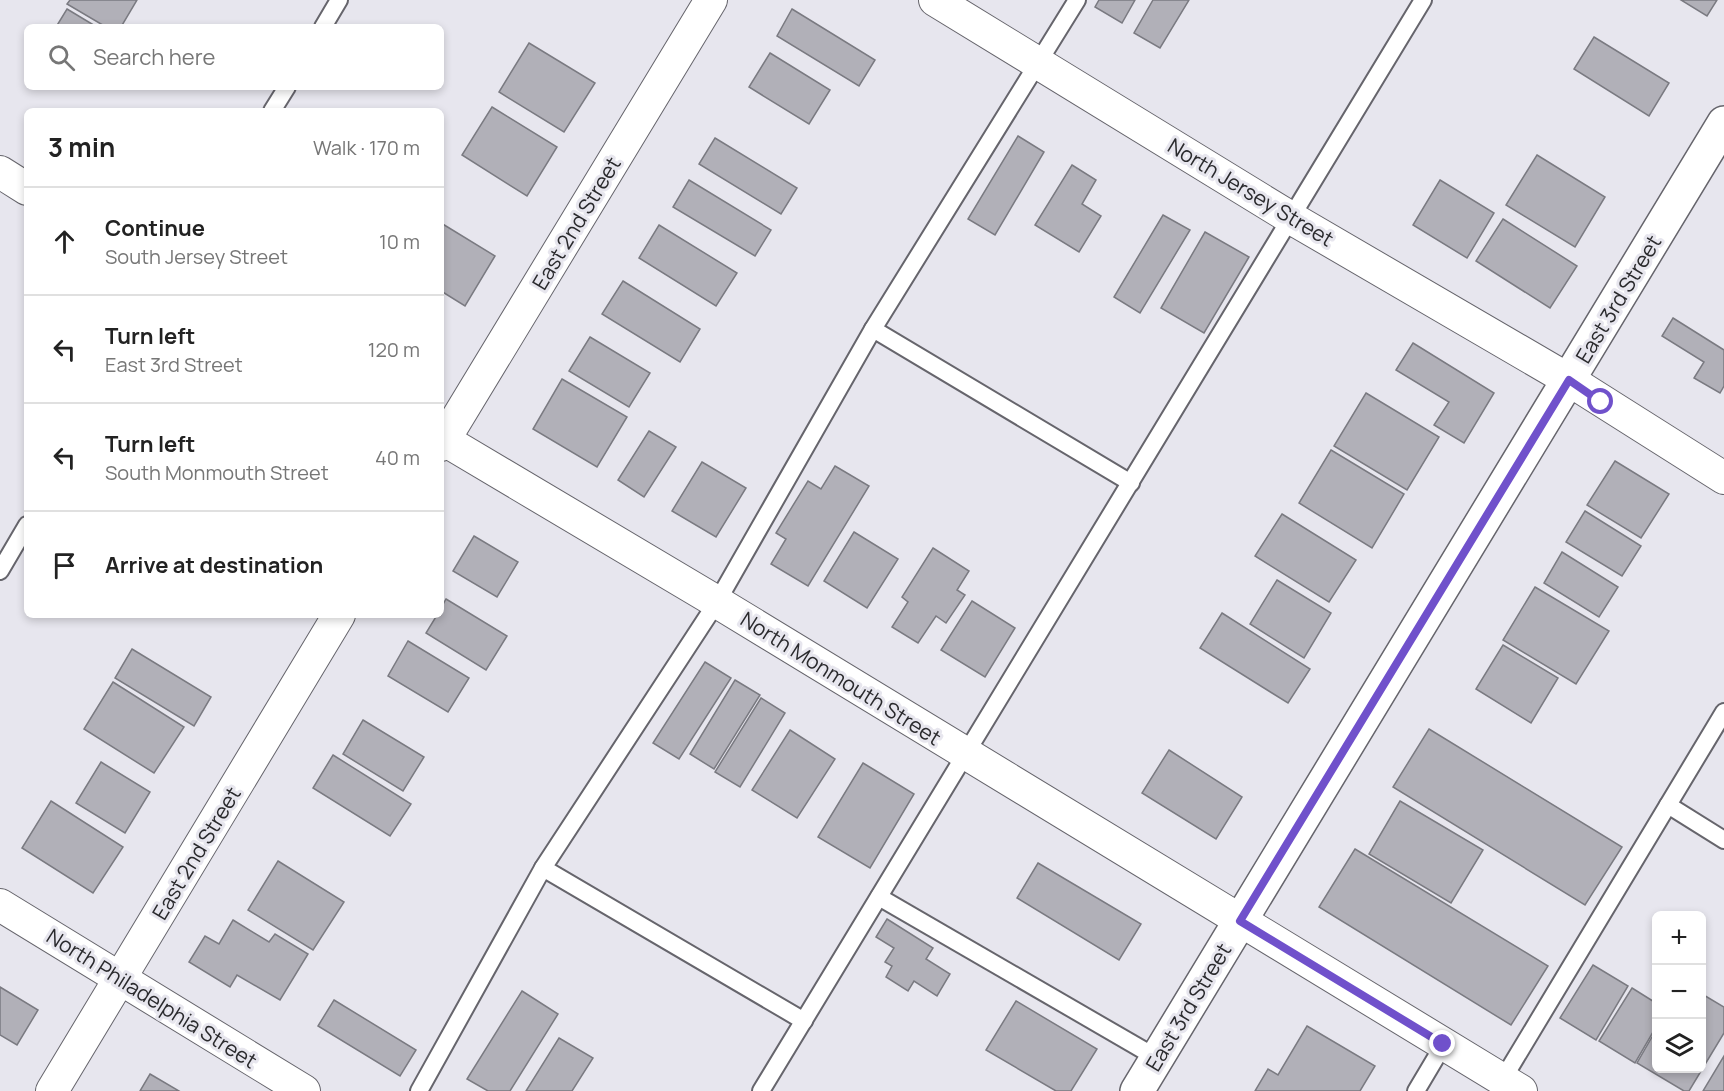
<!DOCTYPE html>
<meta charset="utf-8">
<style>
:root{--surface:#fff;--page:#f6f6f6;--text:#222;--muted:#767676;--line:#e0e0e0}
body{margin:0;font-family:Manrope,sans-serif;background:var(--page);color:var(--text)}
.controls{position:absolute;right:18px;bottom:18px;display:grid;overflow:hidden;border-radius:9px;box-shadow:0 3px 9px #0003}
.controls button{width:54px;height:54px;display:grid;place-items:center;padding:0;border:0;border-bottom:2px solid var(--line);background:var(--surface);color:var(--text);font:30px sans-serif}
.stop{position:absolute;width:18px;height:18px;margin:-14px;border:4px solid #7051cb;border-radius:50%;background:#fff}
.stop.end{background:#7051cb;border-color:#fff;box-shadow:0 2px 6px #0008}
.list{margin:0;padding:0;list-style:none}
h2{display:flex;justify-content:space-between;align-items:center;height:78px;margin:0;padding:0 24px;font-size:26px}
h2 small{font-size:20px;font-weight:400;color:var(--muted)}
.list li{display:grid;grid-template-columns:39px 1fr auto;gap:18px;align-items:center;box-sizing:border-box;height:108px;padding:0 24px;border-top:2px solid var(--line)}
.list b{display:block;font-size:22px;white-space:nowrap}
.list p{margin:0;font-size:20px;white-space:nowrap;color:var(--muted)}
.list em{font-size:20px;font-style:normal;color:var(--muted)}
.icon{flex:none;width:33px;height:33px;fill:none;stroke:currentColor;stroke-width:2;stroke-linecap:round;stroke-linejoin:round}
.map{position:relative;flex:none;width:1724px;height:1091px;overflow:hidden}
.search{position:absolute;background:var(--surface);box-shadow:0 3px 9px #0003;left:24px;top:24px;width:420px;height:66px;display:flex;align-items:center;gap:15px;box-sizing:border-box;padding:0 21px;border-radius:9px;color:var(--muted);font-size:22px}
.panel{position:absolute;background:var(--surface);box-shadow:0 3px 9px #0003;left:24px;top:108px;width:420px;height:510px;border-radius:9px}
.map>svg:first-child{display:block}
</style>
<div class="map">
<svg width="1724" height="1091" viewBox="0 0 1724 1091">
<rect width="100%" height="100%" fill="#e7e6ee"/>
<g fill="#b1b0b8" stroke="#7a7a81" stroke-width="1.5">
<path d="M70,0H137L121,27H106L67,4Z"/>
<path d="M1099,0H1135L1122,23L1095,7Z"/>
<path d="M1153,0H1189L1160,48L1134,33Z"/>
<path d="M1681,0H1717L1707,16Z"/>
<path d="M67,9L97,27H56Z"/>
<path d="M792,9L875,60L859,86L777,36Z"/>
<path d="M1594,37L1669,83L1649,116L1574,69Z"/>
<path d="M529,43L595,83L564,132L499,92Z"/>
<path d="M770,53L830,90L809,124L749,87Z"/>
<path d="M492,107L557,147L527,196L462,155Z"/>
<path d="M1018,136L1044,152L995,235L968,219Z"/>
<path d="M715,138L797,188L781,214L699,164Z"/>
<path d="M1537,155L1605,197L1575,247L1506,205Z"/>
<path d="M1072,165L1096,180L1082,204L1101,216L1079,252L1035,225Z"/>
<path d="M689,180L771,230L755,256L673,207Z"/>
<path d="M1440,180L1494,213L1467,258L1413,225Z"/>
<path d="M1163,215L1190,230L1140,313L1114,297Z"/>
<path d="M1503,219L1577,266L1550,308L1476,261Z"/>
<path d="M441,223L495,256L465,306L441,291Z"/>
<path d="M659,225L737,273L716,306L639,258Z"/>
<path d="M1205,232L1249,257L1204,333L1161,308Z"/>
<path d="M623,281L700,329L680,362L602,314Z"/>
<path d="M1673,318L1724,350V386L1720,393L1694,378L1704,362L1662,336Z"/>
<path d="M590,337L650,373L629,407L569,371Z"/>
<path d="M1413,343L1494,393L1464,443L1434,425L1449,402L1396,370Z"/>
<path d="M562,379L627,417L597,467L533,429Z"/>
<path d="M1366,393L1439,437L1407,490L1334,446Z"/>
<path d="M649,431L676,447L644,497L618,480Z"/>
<path d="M1331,450L1404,494L1372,548L1299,503Z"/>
<path d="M1615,461L1669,494L1641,538L1587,505Z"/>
<path d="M702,462L746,488L716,537L672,511Z"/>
<path d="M835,466L869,486L808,586L771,564L786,539L776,533L808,481L821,489Z"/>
<path d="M1585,511L1641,546L1622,576L1566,542Z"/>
<path d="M1282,514L1356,560L1329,602L1255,556Z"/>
<path d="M854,532L898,559L867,608L824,581Z"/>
<path d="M474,536L518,562L497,597L453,571Z"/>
<path d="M933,548L969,571L957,590L965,595L946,623L936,616L918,643L892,627L908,602L902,597Z"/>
<path d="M1562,552L1618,587L1599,617L1544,583Z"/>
<path d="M1277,580L1331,613L1304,658L1250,624Z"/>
<path d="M1535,587L1609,631L1576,684L1503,640Z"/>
<path d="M446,599L507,636L486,670L426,633L437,615H441V608Z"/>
<path d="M972,601L1015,628L985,677L941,650Z"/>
<path d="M1222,613L1310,669L1288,703L1200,648Z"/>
<path d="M408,641L469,678L448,712L388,676Z"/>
<path d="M1503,645L1558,678L1531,723L1476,689Z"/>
<path d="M132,649L211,697L194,726L115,678Z"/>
<path d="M705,662L731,678L679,759L653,743Z"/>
<path d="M735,680L760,695L714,769L690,754Z"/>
<path d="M113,682L184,727L154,773L84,729Z"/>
<path d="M761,698L785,713L740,787L715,772Z"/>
<path d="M363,720L424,757L403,791L343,754Z"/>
<path d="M1429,729L1622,847L1585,905L1393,787Z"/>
<path d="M790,730L835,759L797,818L752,790Z"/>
<path d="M1169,750L1242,797L1216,839L1142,793Z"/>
<path d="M333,755L411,804L390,836L313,788Z"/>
<path d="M101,762L150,792L125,833L76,803Z"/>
<path d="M863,763L914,794L870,868L818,837Z"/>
<path d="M51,801L123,847L93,893L22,848Z"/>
<path d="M1400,801L1483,850L1451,903L1369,854Z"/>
<path d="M1355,849L1548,966L1511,1025L1319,907Z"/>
<path d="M278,861L344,902L313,950L248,910Z"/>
<path d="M1038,863L1141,924L1119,960L1017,898Z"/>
<path d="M887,919L933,948L926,959L950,974L937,996L914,981L908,991L886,977L892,966L885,962L894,948L876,937Z"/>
<path d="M233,920L269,942L275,934L308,954L280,1000L237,975L230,987L189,962L205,936L219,944Z"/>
<path d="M1593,965L1628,986L1596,1040L1560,1018Z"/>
<path d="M0,987L38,1010L17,1045L0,1035Z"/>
<path d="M1632,988L1656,1003V1027L1635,1063L1599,1041Z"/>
<path d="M522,991L558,1014L510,1091H488L467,1079Z"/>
<path d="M1702,994L1724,1007V1033L1689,1091H1684L1637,1063L1656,1030V1068H1702Z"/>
<path d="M334,1000L416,1050L400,1076L318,1026Z"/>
<path d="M1016,1001L1097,1049L1071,1091H1056L986,1050Z"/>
<path d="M1307,1026L1375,1066L1360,1091H1255L1268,1069L1278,1075Z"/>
<path d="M559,1038L593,1058L572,1091H526Z"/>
<path d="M1724,1056V1091H1703Z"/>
<path d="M150,1074L179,1091H140Z"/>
</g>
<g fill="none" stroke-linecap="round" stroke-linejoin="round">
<g stroke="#66656c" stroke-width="20">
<g id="service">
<path d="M323,27L339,0"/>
<path d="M272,111L287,87"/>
<path d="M873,329L1131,483"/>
<path d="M0,571L27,525"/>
<path d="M1668,805L1724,840"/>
<path d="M543,868L804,1021"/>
<path d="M879,897L1157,1058"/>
<path d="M1500,1084L1724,712"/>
<path d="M419,1091L543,868L717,602L873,329L1077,0"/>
<path d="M761,1091L1423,0"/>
<path d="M1416,1091L1444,1044"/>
</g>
</g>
<g stroke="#66656c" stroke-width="34">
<g id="minor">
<path d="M935,0L1291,218L1569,380L1724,478"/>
<path d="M0,172L27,189"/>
<path d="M441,438L717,602L1521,1091"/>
<path d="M441,445L711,0"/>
<path d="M0,905L304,1091"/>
<path d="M52,1091L339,615"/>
</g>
</g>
<g stroke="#66656c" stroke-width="36">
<path id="primary" d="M1137,1091L1724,123"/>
</g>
<use href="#service" stroke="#fff" stroke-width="16"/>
<use href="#minor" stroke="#fff" stroke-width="32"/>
<use href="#primary" stroke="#fff" stroke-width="33"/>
</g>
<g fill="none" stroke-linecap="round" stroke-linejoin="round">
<path stroke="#7051cb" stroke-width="8" d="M1443,1044L1240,921L1569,380L1601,402"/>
</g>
<g text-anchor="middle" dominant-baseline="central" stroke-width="6" stroke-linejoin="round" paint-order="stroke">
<g font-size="21" fill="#2a2a2d" stroke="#e7e6ee">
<text transform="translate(1251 192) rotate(31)">North Jersey Street</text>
<text transform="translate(576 223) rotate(-59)">East 2nd Street</text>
<text transform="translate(1618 299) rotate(-59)">East 3rd Street</text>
<text transform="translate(841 678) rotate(32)">North Monmouth Street</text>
<text transform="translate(196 853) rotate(-59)">East 2nd Street</text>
<text transform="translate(152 998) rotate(32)">North Philadelphia Street</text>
<text transform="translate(1188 1007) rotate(-59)">East 3rd Street</text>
</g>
</g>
</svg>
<div class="controls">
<button>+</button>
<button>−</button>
<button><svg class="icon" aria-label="layers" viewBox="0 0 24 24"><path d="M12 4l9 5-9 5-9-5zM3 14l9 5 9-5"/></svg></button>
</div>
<div class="stop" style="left:1601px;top:402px"></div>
<div class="stop end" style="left:1443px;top:1044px"></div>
<div class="search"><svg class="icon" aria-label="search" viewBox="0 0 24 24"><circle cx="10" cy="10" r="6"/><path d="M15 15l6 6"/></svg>Search here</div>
<section class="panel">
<h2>3 min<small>Walk · 170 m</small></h2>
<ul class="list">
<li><svg class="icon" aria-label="ahead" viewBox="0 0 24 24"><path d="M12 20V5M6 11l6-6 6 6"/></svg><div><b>Continue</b><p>South Jersey Street</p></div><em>10 m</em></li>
<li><svg class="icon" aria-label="left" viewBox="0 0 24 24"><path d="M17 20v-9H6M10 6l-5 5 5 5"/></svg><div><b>Turn left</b><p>East 3rd Street</p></div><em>120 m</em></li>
<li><svg class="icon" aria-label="left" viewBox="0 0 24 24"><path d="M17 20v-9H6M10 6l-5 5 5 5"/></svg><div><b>Turn left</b><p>South Monmouth Street</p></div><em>40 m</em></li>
<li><svg class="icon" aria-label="arrive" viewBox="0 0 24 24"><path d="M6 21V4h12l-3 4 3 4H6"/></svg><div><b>Arrive at destination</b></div></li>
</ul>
</section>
</div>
